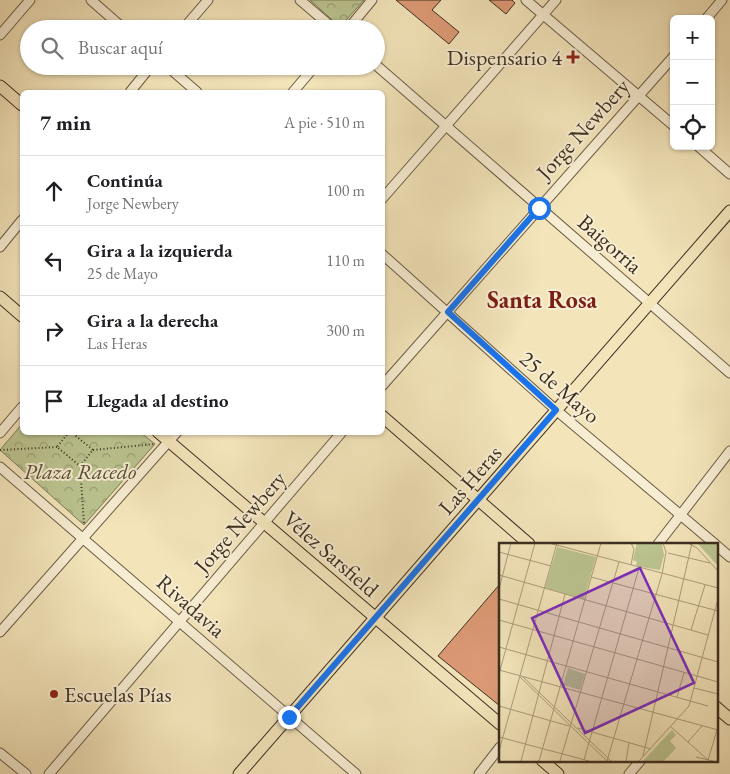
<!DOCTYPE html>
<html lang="es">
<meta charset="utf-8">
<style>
:root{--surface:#fff;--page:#f6f6f6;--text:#202124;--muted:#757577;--line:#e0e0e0}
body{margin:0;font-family:"EB Garamond",serif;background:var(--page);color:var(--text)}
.controls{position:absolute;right:15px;top:15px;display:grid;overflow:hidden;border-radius:8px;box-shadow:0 1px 4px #0004}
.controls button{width:45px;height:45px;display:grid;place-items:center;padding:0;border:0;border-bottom:1px solid var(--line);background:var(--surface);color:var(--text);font:25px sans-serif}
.stop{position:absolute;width:15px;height:15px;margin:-11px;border:4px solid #1a73e8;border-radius:50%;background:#fff}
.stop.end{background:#1a73e8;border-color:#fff;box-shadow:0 1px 5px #0008}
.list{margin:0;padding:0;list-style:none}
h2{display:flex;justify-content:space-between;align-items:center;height:65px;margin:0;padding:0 20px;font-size:21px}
h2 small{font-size:16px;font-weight:400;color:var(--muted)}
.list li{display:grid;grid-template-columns:32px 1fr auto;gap:15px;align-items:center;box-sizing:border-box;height:70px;padding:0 20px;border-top:1px solid var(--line)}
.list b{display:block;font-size:19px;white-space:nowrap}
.list p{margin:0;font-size:16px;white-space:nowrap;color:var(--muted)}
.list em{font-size:16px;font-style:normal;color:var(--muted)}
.icon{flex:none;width:28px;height:28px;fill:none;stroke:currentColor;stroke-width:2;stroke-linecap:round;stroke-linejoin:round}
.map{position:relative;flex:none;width:730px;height:774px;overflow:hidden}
.search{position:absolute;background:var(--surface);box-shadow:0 1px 4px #0004;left:20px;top:20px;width:365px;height:55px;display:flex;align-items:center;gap:12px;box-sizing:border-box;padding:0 18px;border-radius:28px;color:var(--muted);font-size:19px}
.panel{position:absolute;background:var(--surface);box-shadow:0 1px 4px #0004;left:20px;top:90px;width:365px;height:345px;border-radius:8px}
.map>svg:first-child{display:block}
</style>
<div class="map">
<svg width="730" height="774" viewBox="0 0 730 774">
<defs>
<pattern id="forest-crowns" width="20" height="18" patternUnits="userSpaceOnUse" patternTransform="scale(1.25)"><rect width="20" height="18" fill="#bbc490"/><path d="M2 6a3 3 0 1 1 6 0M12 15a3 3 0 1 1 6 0" fill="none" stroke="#99a075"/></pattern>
</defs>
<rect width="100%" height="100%" fill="#f3e4ba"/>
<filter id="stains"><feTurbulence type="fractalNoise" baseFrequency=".004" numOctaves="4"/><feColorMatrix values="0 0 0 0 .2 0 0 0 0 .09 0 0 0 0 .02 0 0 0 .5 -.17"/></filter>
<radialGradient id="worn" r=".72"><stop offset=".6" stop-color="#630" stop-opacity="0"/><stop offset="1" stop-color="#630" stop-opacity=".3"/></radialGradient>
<g fill="url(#forest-crowns)" stroke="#7c7a58">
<path d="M310,0H364L340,27Z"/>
<path d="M22,424V432L141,433L155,444L84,525L0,450Z"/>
</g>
<g fill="#dc9a75" stroke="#3c2f20">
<path d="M396,0H441L432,10L459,32L449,44Z"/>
<path d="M489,0H512L515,3L506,14Z"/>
<path d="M500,584V706L438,656Z"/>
</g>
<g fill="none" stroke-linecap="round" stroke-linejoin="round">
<g stroke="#6a5c46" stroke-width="11">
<g id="minor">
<path d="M91,0L124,29"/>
<path d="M300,0L334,29"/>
<path d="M526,0L674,126"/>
<path d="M706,19L722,0"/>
<path d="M183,29L208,0"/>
<path d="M348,29L372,0"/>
<path d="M0,35L30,0"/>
<path d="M376,65L730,373"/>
<path d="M167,66L197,92"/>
<path d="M130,92L151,66"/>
<path d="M293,92L315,66"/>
<path d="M698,146L730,174"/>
<path d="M382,199L556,0"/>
<path d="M0,247L22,220"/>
<path d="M382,254L556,410L715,544"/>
<path d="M382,386L674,56"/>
<path d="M0,433L22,407"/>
<path d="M0,467L356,774"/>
<path d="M658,544L730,451"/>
<path d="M716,545L730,557"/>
<path d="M0,632L177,432"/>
<path d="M0,753L26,774"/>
<path d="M49,774L342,432"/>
<path d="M479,774L500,747"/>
<path d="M629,774L641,760"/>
</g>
</g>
<g stroke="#3c2f20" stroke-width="13">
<g id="major">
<path d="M0,86L22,105"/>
<path d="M0,297L22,316"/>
<path d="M382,416L529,544"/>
<path d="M158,432L500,724"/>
<path d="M716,707L730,719"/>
<path d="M542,760L558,774"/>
<path d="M239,774L730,211"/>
</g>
</g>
<g stroke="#3c2f20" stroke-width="2" stroke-dasharray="1 2.5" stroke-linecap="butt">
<path d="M69,432L57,447L80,466L93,450L71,432"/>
<path d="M0,450L57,447"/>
<path d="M93,450L155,444"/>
<path d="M80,466L84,523"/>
</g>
<use href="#minor" stroke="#f7edd2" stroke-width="9"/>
<use href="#major" stroke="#f3e4ba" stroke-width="11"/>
</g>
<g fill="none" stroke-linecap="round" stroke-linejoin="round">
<path stroke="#1a73e8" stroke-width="6" d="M289,717L556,410L448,312L539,208"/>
</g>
<g fill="#8f2418" stroke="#f7edd2" stroke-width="2">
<path d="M570.5 49.5h5v5h5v5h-5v5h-5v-5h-5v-5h5z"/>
<circle cx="54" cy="694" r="5"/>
</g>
<g text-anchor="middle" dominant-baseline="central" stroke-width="4" stroke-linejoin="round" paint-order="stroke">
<g font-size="22" fill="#3c2f20" stroke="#f7edd2" text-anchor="end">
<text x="562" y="57">Dispensario 4</text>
<text x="64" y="694" text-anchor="start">Escuelas Pías</text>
</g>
<g font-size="22" fill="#3c2f20" stroke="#f7edd2">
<text transform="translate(583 129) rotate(-48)">Jorge Newbery</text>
<text transform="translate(610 244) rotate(41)">Baigorria</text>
<text transform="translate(560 387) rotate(41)">25 de Mayo</text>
<text transform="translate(470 480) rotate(-49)">Las Heras</text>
<text transform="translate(240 522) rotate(-49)">Jorge Newbery</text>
<text transform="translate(331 554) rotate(41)">Vélez Sarsfield</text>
<text transform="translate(191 606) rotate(41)">Rivadavia</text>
</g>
<g font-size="22" font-style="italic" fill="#554d36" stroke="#f7edd2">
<text x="80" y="471">Plaza Racedo</text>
</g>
<g font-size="24" font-weight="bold" fill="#7a1f14" stroke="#f7edd2">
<text x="542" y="299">Santa Rosa</text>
</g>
</g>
<g transform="translate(499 543)">
<rect width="219" height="219" fill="#f3e4ba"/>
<path d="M138,0L163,1L165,12L161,27L137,23L138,19L134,17Z" fill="#bbc490"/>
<path d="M198,0H219V23L200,2ZM58,4L97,14L85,56L46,45ZM69,125L86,131L81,147L64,142ZM173,187L177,192L171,198L177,205L165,218H144Z" fill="#bbc490"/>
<path fill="none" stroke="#aa9c7c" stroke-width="1" d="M50,0L219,45M189,0L198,5L219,28M0,9L52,23M169,10L211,20M132,22L135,6L132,0M0,32L209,92M92,34L219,68M0,46L12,0M0,56L219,119M0,77L198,133M192,87L206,42M0,104L191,158M0,127L219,187M0,131L36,0M198,133L219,139M21,134L108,218M24,134L112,218M195,145L219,151M178,154L185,130M191,158L209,163M0,163L70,183M172,184L209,217M79,185L152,206M0,194L90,218M189,199L203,183M0,208L58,0M144,213L193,0M197,214L214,218M85,217L140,25M209,217L219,184M22,218L66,51M40,218L102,0M61,218L120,19M108,218L163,31L167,9L164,0M127,218L130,200M140,218L190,163L219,56"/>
<path fill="#7b2cbf" fill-opacity="0.15" stroke="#7b2cbf" stroke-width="2.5" d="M141,25L195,140L86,190L33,75Z"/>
<rect width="219" height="219" fill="none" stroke="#3c2f20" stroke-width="2.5"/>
</g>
<rect width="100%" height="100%" filter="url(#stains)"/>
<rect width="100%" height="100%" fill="url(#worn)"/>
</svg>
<div class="controls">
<button>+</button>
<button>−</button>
<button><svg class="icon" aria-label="locate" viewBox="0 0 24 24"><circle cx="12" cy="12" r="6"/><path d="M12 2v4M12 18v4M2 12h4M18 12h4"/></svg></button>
</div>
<div class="stop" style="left:539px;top:208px"></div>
<div class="stop end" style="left:289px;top:717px"></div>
<div class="search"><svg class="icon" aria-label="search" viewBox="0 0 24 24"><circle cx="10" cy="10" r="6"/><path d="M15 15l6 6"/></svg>Buscar aquí</div>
<section class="panel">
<h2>7 min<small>A pie · 510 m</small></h2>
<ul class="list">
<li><svg class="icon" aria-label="ahead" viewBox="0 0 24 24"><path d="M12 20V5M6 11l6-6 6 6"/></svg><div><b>Continúa</b><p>Jorge Newbery</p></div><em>100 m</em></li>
<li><svg class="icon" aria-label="left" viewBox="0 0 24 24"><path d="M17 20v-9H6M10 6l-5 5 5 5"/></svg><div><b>Gira a la izquierda</b><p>25 de Mayo</p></div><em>110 m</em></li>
<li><svg class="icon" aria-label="right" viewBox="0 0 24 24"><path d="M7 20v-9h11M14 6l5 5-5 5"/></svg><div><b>Gira a la derecha</b><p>Las Heras</p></div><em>300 m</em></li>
<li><svg class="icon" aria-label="arrive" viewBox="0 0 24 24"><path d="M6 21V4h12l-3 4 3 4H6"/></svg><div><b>Llegada al destino</b></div></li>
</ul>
</section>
</div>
